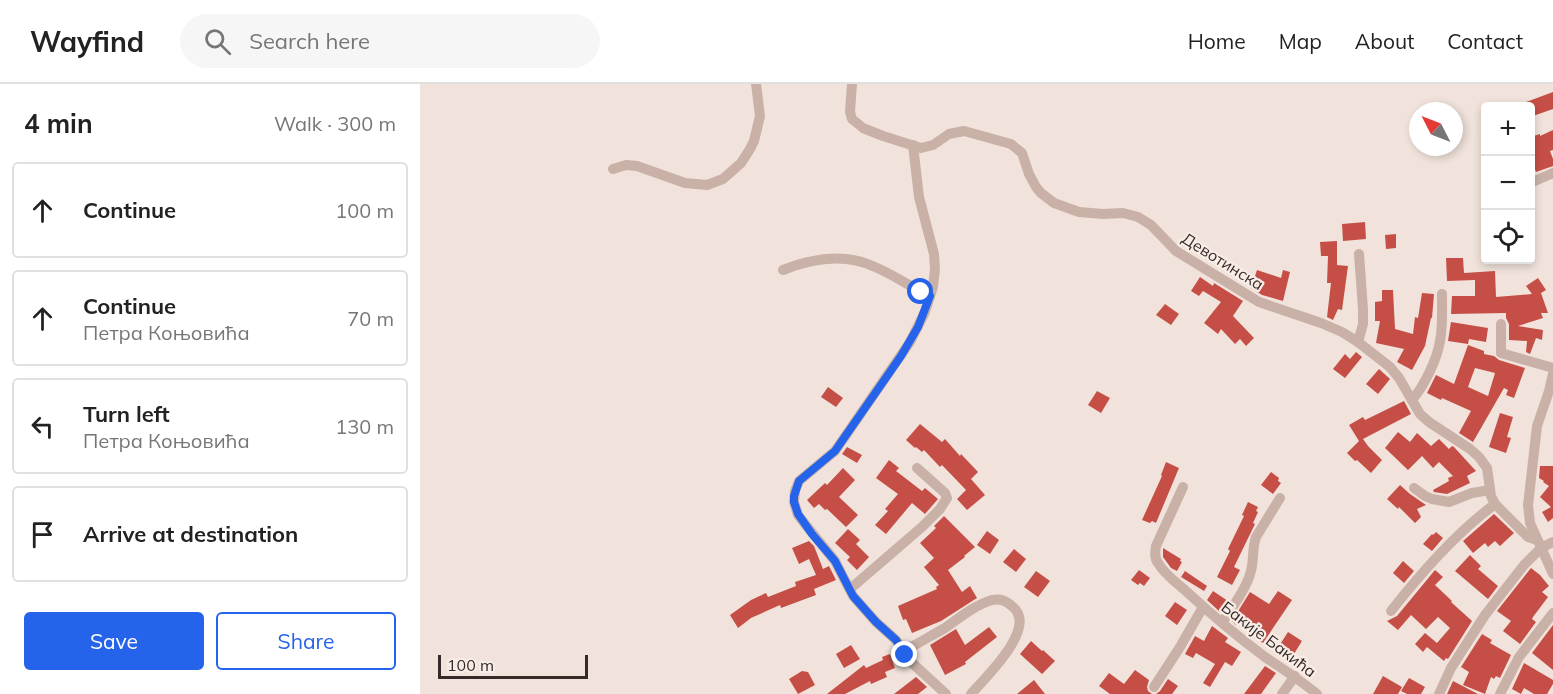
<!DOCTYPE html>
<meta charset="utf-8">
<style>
:root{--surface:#fff;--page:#f6f6f6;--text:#222;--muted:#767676;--line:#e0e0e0;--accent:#2563eb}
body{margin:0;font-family:Mulish,sans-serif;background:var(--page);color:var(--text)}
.controls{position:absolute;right:18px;top:18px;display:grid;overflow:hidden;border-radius:6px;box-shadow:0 3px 9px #0003}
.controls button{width:54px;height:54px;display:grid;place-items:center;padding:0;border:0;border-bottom:2px solid var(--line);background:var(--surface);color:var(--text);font:30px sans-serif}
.compass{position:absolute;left:989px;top:18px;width:54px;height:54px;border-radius:50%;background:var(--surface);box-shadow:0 3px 9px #0003;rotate:312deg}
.scale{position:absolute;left:18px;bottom:15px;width:150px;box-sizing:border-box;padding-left:6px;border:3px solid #362a28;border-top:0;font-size:16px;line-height:21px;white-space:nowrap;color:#362a28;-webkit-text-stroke:4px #f9eee7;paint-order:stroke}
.stop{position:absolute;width:18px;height:18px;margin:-14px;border:4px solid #2563eb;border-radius:50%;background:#fff}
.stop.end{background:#2563eb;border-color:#fff;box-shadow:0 2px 6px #0008}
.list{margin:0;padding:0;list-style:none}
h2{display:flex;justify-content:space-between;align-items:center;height:78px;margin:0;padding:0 24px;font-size:26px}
h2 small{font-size:20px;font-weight:400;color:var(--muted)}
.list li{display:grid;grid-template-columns:39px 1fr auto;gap:18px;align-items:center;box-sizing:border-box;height:96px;margin:0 12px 12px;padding:0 12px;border:2px solid var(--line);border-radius:6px}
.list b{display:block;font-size:22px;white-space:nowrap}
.list p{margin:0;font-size:20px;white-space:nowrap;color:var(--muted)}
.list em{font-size:20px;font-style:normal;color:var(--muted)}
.actions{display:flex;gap:12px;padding:18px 24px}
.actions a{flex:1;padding:14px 0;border:2px solid var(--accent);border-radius:6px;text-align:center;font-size:21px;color:var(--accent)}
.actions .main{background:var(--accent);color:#fff}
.icon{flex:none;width:33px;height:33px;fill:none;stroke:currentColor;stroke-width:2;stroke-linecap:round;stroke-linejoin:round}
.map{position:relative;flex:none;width:1133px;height:610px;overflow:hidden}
header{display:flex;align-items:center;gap:36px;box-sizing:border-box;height:84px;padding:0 30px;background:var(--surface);border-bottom:2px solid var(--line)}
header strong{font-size:28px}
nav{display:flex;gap:33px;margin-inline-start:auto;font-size:21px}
.search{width:420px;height:54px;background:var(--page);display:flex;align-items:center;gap:15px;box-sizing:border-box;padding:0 21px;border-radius:33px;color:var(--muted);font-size:22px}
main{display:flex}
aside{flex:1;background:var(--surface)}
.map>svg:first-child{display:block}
</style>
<header>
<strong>Wayfind</strong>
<div class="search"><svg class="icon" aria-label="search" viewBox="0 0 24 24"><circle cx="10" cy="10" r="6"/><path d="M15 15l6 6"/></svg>Search here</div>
<nav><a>Home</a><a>Map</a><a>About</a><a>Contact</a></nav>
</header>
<main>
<aside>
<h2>4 min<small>Walk · 300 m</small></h2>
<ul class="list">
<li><svg class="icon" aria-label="ahead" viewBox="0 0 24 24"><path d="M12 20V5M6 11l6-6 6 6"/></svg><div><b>Continue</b></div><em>100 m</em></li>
<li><svg class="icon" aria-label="ahead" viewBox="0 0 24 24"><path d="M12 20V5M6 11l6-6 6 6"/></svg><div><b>Continue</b><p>Петра Коњовића</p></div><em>70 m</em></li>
<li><svg class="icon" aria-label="left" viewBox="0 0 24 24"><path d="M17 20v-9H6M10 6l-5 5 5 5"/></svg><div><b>Turn left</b><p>Петра Коњовића</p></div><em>130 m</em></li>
<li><svg class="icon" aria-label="arrive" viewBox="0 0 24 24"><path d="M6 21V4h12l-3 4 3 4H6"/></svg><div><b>Arrive at destination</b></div></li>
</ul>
<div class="actions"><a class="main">Save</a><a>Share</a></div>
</aside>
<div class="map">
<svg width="1133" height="610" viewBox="0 0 1133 610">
<rect width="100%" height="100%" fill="#f1e3db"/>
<g fill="#c54f46" fill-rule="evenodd">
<path d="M1133,8V25L1110,33V22H1095Z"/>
<path d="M1133,46V66L1130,67L1133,75V82L1116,88L1110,74V53L1120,50V52Z"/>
<path d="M945,138L946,155L923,157L922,140Z"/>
<path d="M976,150V164L966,165L965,151Z"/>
<path d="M917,157V181L928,182L922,226L918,225L913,236L907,233L911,199H907L908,172H901L900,158Z"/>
<path d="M1026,174H1043L1044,189L1075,187L1076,213L1112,210L1106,202L1118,194L1126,206L1121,209L1128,229H1121L1123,234L1098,242L1123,246L1122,256L1116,254L1110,270L1106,268L1107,257L1089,256V240L1086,234V229L1031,230L1032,212H1055V196L1027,197Z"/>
<path d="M837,186L861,194L863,186L870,188L863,217L842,211L831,204Z"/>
<path d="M780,193L793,202L794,199L823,217L813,232L834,254L826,262L820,255L815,260L801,245L798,250L784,239L801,218L783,207L779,212L771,207Z"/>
<path d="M962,206H973L975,245L993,250L995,233L998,234L1002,209L1014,210L1012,234H1011L1005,262L992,286L977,278L984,265L956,259L960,237H955V218L962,217Z"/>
<path d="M745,220L759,230L751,241L736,231Z"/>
<path d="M1031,238L1068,244L1066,258L1049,255L1048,260L1028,257Z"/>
<path d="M1048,261L1064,267V270L1074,272L1079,276L1105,284L1094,314L1086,311L1088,306L1084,304L1053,358L1039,349L1051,327L1022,314L1021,316L1007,309L1016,291L1034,300ZM1055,284L1075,289L1068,312L1048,303Z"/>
<path d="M936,268L942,273L925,294L913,285L925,270L930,275Z"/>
<path d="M959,285L970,295L958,310L946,300Z"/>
<path d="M408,303L423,314L416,323L401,313Z"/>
<path d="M677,307L690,314L681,329L668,321Z"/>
<path d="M984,317L991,330L943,355L948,362L962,376L951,389L937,376L935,377L927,369L939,357L929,341L943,333L945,336Z"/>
<path d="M1080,329L1093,333L1087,353L1091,354L1086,369L1069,363Z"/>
<path d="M500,340L522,358L525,355L540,372L541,370L558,388L551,395L565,411L547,426L537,415L546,406L522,381L520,383L504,366L502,368L496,363L495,364L486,356Z"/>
<path d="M978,348L990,358L997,349L1011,362L1019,355L1029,365L1032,362L1034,363L1056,387L1047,392L1050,399L1027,410L1014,408L1013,406L1029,397L1028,394L1033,392L1019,378L1013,384L1002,372L988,386L965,364Z"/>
<path d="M427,363L442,371L437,379L422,370Z"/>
<path d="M469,376L479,384L476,387L502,407L505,404L518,415L505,430L492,419L466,450L455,441L468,427L465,425L478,410L456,394Z"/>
<path d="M746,378L759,384L736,439L732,437L730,439L722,436L742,392L741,391Z"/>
<path d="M1120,382H1133V434L1128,438L1122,428L1131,423L1120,413L1129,402L1123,398L1124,397L1119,394Z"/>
<path d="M423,384L435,396L419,413L438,431L426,443L407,425L405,426L399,420L394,424L387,416L405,399L407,401Z"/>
<path d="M851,388L859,394L858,397L861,399L853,410L841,401Z"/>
<path d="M980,401L990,410L1006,421L997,425L1001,433L995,439L979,423L978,425L967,415Z"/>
<path d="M828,418L838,423L836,427L838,428L833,439L835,440L814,483L820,486L812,501L797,493L810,467L808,465L824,432L822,431Z"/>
<path d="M1074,430L1094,449L1080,462L1075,457L1068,463L1065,459L1053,469L1043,457Z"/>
<path d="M524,432L555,463L544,472L545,473L528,486L542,508L550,502L557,514L521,537L492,549L486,535L483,536L478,522L517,505L516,503L519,501L504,483L514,474L500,459L516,444L514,442Z"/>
<path d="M428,445L440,456L436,460L449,473L437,486L427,476L430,473L415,459Z"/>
<path d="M567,447L579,456L570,470L557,461Z"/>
<path d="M1016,448L1023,454L1012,467L1003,460L1012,450L1013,451Z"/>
<path d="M389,457L394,462L403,485L409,482L416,496L394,505L396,511L361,524L360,521L331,534L318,544L310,531L331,516L346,509L348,513L376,502L375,498L396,491L389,475L379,480L372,464Z"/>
<path d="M743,464L761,475L760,477L762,478L757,487L751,484L743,473Z"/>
<path d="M594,465L606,475L596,488L583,478Z"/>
<path d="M1050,471L1061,482L1058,485L1078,502L1068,515L1035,487Z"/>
<path d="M983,477L994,487L984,499L973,489Z"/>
<path d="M1111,484L1120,491L1129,502L1122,508L1128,513L1113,533L1112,535L1116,538L1100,560L1083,547L1091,537L1077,527Z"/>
<path d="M719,486L730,494L724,502L720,499L718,501L711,496Z"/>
<path d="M1015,486L1023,493L1015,501L1032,517L1031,518L1052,537L1028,575L1026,574L1024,577L1007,563L1003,568L995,560L1005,549L1017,559L1030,544L1018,533L1006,545L991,531L978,546L967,537L977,532Z"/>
<path d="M616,487L630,497L618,513L604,503Z"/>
<path d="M765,487L787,502L784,507L761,493Z"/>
<path d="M793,507L808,517L800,528L787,516Z"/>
<path d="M858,507L872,516L843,559L829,550L833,545L819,536L816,541L812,537L830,508L849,520Z"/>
<path d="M755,518L767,526L757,541L745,532Z"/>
<path d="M1133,541V586L1112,569Z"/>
<path d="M792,542L808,554L805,558L821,568L812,582L805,578L790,603L783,599L795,580L776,569L773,574L765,570L775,552L784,557Z"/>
<path d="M569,543L577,553L545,578L546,580L525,591L510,561L536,545L545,561Z"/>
<path d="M868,548L882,557L874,570L871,568L867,574L860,570L864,564L859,562Z"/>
<path d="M1062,550L1072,556L1070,559L1091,571L1080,594L1076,592L1074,595L1071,593L1065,610L1043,601L1049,588L1041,583Z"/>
<path d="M611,557L622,567L623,566L635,577L622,590L600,570Z"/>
<path d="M431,561L440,575L424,584L416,570Z"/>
<path d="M470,570L475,584L465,588L467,593L451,600L450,597L425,610H407L444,581L446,584L463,576L462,573Z"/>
<path d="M1104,579L1133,596V600L1127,610H1114L1104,604L1101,610L1092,605Z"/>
<path d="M845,582L856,589L841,610H824Z"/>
<path d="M715,586L729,596L727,603L728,607L732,610H690L679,602L689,589L704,600Z"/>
<path d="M382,587L388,588L395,601L378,610L369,595Z"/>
<path d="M963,592L982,603L978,610H953Z"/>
<path d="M496,593L507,603L498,610H474Z"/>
<path d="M989,594L1005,603L1001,610H987L981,607Z"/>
<path d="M748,595L758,602L752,610H736L740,607Z"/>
<path d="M614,596L625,610H597Z"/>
<path d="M1033,597L1058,610H1027Z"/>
</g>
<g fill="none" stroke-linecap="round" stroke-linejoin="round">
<g stroke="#c9b1a7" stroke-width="10">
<path d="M432,0L430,28L432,35L443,44L463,52L501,64L513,61L529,50L544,47L591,60L602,69L609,90L616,103L621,109L634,119L659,128L683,130L703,129L718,133L731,141L756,167L839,218L901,239L922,248L938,258L970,283L979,294L1000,330L1009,338L1050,365L1059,373L1067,384L1071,412L1075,420L1108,453L1117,456"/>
<path d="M493,61L499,113L514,170L515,185L513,203L505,228L490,258L415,367L379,397L375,407L374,418L378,431L385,440L415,477L433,512L456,538L476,556L491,578L526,610"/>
<path d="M193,85L206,81L217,82L265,99L287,101L303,95L321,79L330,65L334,57L340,32L336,0"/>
<path d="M1110,99L1133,89"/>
<path d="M363,186C393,174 425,169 455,183C474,191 491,203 510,212"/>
<path d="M1081,240V269L1133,284"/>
<path d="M938,258L943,240V225L939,170"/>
<path d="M1133,290L1129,307L1117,342L1108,421L1110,439L1133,490"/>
<path d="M992,316C1004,302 1017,276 1020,257C1023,242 1022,225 1022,210"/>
<path d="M763,403L736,462C735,468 734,474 738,479C745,491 757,499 767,508C792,531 818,553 845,573C863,585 880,596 897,610"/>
<path d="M994,404L1005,412L1012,415L1029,418L1052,409L1070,406"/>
<path d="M430,505L502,443L520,425L527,414L525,409L497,384"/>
<path d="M971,527C1002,488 1035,450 1075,420"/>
<path d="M802,539C812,523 826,506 831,487C834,476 832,464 836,453L860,414"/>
<path d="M482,564L493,562C504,556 514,550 525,544C539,534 555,521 572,516C581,514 586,517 593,523C618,544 565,594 551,610"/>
<path d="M734,603L760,563L783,523"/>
<path d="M862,610L875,592"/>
<path d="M1019,610L1031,584L1065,531L1104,481L1121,464L1133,458"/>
<path d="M1080,610L1099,573L1133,529"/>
</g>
</g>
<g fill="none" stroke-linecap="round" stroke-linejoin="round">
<path stroke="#2563eb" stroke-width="8" d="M485,571L476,556L456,538L433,512L415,477L392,450L378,430L374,418V412L379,397L415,367L481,272L498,243L510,212L501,208"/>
</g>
<g text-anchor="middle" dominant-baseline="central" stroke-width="4.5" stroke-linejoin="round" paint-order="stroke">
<g font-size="16" fill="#362a28" stroke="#f9eee7">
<text transform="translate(803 177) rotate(32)">Девотинска</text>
<text transform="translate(849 555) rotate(37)">Бакије Бакића</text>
</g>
</g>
</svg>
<div class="controls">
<button>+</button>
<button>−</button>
<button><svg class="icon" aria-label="locate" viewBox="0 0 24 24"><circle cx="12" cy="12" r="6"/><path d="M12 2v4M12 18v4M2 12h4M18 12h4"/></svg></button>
</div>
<svg class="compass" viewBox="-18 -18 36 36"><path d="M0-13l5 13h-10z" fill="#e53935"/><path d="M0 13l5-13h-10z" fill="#767676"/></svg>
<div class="scale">100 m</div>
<div class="stop" style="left:501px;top:208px"></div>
<div class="stop end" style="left:485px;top:571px"></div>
</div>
</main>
